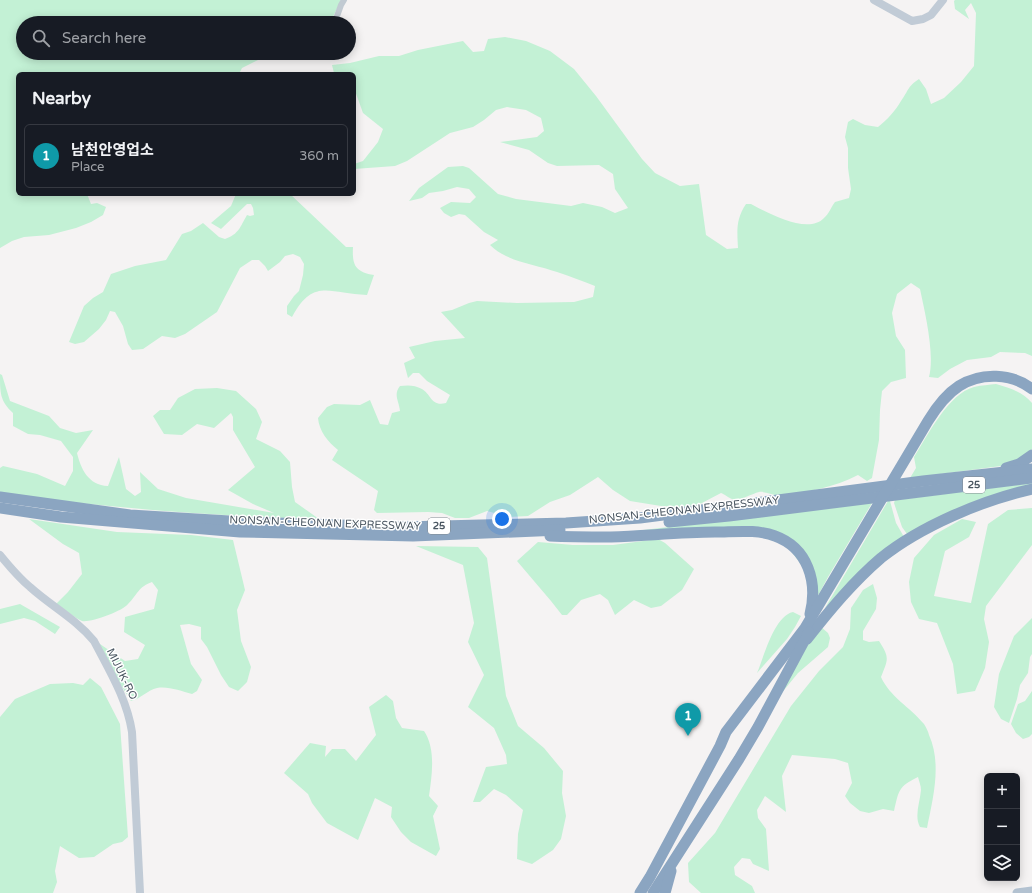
<!DOCTYPE html>
<meta charset="utf-8">
<style>
:root{--surface:#171b24;--page:#20242c;--text:#f1f3f6;--muted:#9ea1a6;--line:#363941;--accent:#8c9099}
body{margin:0;font-family:"Varela Round","Noto Sans KR",sans-serif;background:var(--page);color:var(--text)}
.controls{position:absolute;right:12px;bottom:12px;display:grid;overflow:hidden;border-radius:6px;box-shadow:0 2px 10px #0003}
.controls button{width:36px;height:36px;display:grid;place-items:center;padding:0;border:0;border-bottom:1px solid var(--line);background:var(--surface);color:var(--text);font:20px sans-serif}
.you{position:absolute;left:502px;top:519px;width:14px;height:14px;margin:-10px;border:3px solid #fff;border-radius:50%;background:#1a73e8;box-shadow:0 0 0 6px #1a73e833}
.badge{display:grid;place-items:center;width:26px;height:26px;border-radius:50%;background:var(--accent);color:#fff;font-size:13px;font-weight:700}
.pin{position:absolute;translate:-50% -33px;filter:drop-shadow(0 1px 2px #0008)}
.pin::after{content:'';position:absolute;top:21px;width:14px;height:12px;background:inherit;clip-path:polygon(0 0,100% 0,50% 100%)}
.list{margin:0;padding:0;list-style:none}
h2{display:flex;justify-content:space-between;align-items:center;height:52px;margin:0;padding:0 16px;font-size:17px}
h2 small{font-size:13px;font-weight:400;color:var(--muted)}
.list li{display:grid;grid-template-columns:26px 1fr auto;gap:12px;align-items:center;box-sizing:border-box;height:64px;margin:0 8px 8px;padding:0 8px;border:1px solid var(--line);border-radius:6px}
.list b{display:block;font-size:15px;white-space:nowrap}
.list p{margin:0;font-size:13px;white-space:nowrap;color:var(--muted)}
.list em{font-size:13px;font-style:normal;color:var(--muted)}
.icon{flex:none;width:22px;height:22px;fill:none;stroke:currentColor;stroke-width:2;stroke-linecap:round;stroke-linejoin:round}
.map{position:relative;flex:none;width:1032px;height:893px;overflow:hidden}
.search{position:absolute;background:var(--surface);box-shadow:0 2px 10px #0003;left:16px;top:16px;width:340px;height:44px;display:flex;align-items:center;gap:10px;box-sizing:border-box;padding:0 14px;border-radius:22px;color:var(--muted);font-size:15px}
.panel{position:absolute;background:var(--surface);box-shadow:0 2px 10px #0003;left:16px;top:72px;width:340px;height:124px;border-radius:6px}
.map>svg:first-child{display:block}
</style>
<div class="map">
<svg width="1032" height="893" viewBox="0 0 1032 893">
<rect width="100%" height="100%" fill="#f5f3f3"/>
<g fill="#c3f1d5">
<path d="M0,0H341L332,19L319,23H23V53H272L242,68L239,74H112L108,73L104,74H18V194H87L91,204L97,203L106,207L103,215L91,222L76,228L49,235L24,237L12,241L0,248Z"/>
<path d="M955,0H1032V356L1025,353L1000,352L991,357L967,360L950,369L938,378L929,377C935,354 925,313 920,289L911,283L897,294L892,313L896,336L905,350L906,378L891,382L882,391L880,410L879,440L872,478L867,481L858,475C835,487 806,493 780,495C773,496 766,491 759,492C751,494 741,501 732,499C729,498 724,494 721,493L700,504L681,507L661,506L630,501L613,490L598,477L570,495L550,502L528,516L509,517L487,511L469,518H455L442,513L428,512L377,513L374,510L378,491L332,460L338,450C328,442 319,431 318,418L327,407L334,404L360,405L370,400L380,424L388,425L392,413L400,411C399,401 393,395 400,386C408,385 415,385 422,389C431,394 431,407 446,403L450,395L427,381L419,373H413L408,378L404,363L415,358L409,347L435,341L465,338L441,312L452,310L469,303L477,301L517,303L574,302L593,297L595,286C582,281 570,276 557,272C535,264 507,262 490,245L498,240L484,232L465,215L459,214L451,217L444,213L440,208L451,202L470,203L476,197L469,189L457,187L443,191L429,193L422,198L409,201L419,188L448,167L463,166L469,168L498,194L516,199L571,206L583,203L602,207L615,213L628,208L615,189L613,174L599,165L557,166L548,163L529,150L500,142L537,137L544,131L541,118L526,110L507,107L496,110L484,120L473,127L450,133L407,161L395,166L354,169V164L363,161L378,142L383,129L363,113L354,88V74L334,73L332,65L350,63L379,56H399L418,50L463,41L473,52L484,51L488,39L505,37L526,41L550,51L574,69L596,96L642,159L655,173L680,186L699,184L706,235L727,249L738,248C737,230 736,219 746,204H751C768,213 808,235 824,218C829,214 831,207 835,202L849,198L851,189L848,168V148L845,137L848,122L853,119L865,125L878,127C888,119 895,111 901,101C909,90 907,87 919,79L926,89L931,104L944,98L961,82L974,66L976,13L971,3L965,10L969,19L955,9L954,1Z"/>
<path d="M236,194H272L273,196L290,194L346,247H353C352,265 355,272 374,275L367,295C329,294 314,277 292,317L287,314V306L294,296L299,291L303,275L304,264L300,257L293,254L285,256L280,262L268,271L265,266L259,260H252L240,268L217,312L185,334L175,338L162,336L143,349L132,350L128,344L123,326L115,312L110,311L106,320L99,329L84,342L75,344L69,342L84,306L93,298L103,292L111,274L135,266L166,260L182,234L191,231L203,223L219,237L225,239C239,234 240,227 247,215L250,216L254,215L253,208L251,204H247L221,229L211,223L231,206Z"/>
<path d="M0,374L2,375L10,401L49,416L60,428L76,433L93,430L77,453C81,469 88,485 108,486L119,457L126,489L135,496L141,492L140,472L158,489L186,498L274,513L253,504L228,490L255,467L233,430V417L231,413L214,428L197,424L182,435L164,434L153,416L160,410H170L178,398L195,389L217,388L236,391L256,409L262,422L256,439L280,451L290,462L292,487L295,502L319,519C212,516 106,508 0,493V468L3,466L37,474L65,486L73,471V457L61,441L40,435L28,434L13,426V413C0,401 0,393 0,374Z"/>
<path d="M996,384C1010,388 1023,392 1032,403V449L1027,454L1016,462L1001,466L910,478L916,468L914,457C928,435 948,394 974,387C982,385 989,385 996,384Z"/>
<path d="M1032,483V485L907,534L902,527L894,503L895,500Z"/>
<path d="M888,501H890L896,523L904,537L825,608Z"/>
<path d="M872,503L828,577L814,603L816,584L778,534L626,532Z"/>
<path d="M1032,508V545L986,606L984,619L989,642L985,668L975,691L957,694L953,664L937,623L919,619L911,602L909,582L914,558L934,535L962,519L976,522L969,537L945,551L934,596L971,603L988,524L1008,510Z"/>
<path d="M29,519L117,532L191,535L233,540L245,590L237,610L241,641L251,667L247,682L238,691L229,687L221,675L207,647L201,639V627L189,624L180,625L191,664L202,680L197,691L192,694C181,691 168,686 157,688C148,690 140,699 131,701L122,687L107,666L97,642L125,661L138,659L145,645L124,632L125,617L154,609L158,590L152,582C138,587 138,594 128,604C123,611 90,623 82,621C76,619 62,607 56,604L68,592L82,574L79,553L63,544Z"/>
<path d="M658,539L665,543L694,569L682,590L661,606L651,608L634,600L615,615L608,600L600,594L581,600L567,615H562L551,601L517,561L538,542L573,545H613Z"/>
<path d="M416,546L478,547L487,558L506,696L518,726L544,748L563,771L562,793L566,816L561,839L553,850L532,864L517,859L518,834L523,810L506,795L494,789L480,802H473L486,767L507,764L506,755L494,728L468,707L484,675L468,642L474,623L463,565Z"/>
<path d="M873,584L877,598L876,609L863,631V640L869,642L879,641C890,658 888,659 881,677C890,697 910,707 924,724C926,727 928,731 929,735C942,764 933,798 927,828L920,827C914,816 920,802 921,790C921,786 919,781 918,777C898,787 899,790 894,811L883,809L869,813L860,811L850,803L845,796L852,783L848,763L835,759L792,755L782,776L786,812L765,796L757,810L758,818L766,829L769,871L753,864L750,859L742,858L734,867L735,875L752,886L755,893H701L689,882L688,863L715,833L791,706L819,671L843,647L850,629L851,608L863,590Z"/>
<path d="M20,604L60,627L55,634L35,621L24,618L0,624V609Z"/>
<path d="M793,612L801,616L795,627L787,639L757,673C764,657 774,616 793,612Z"/>
<path d="M1032,618V654L1030,657L1028,673L1020,685L1017,699L1009,723L1001,719L994,707L999,674L1014,636Z"/>
<path d="M821,627L828,633L830,638L828,647L798,673L780,695L813,635Z"/>
<path d="M90,678L101,687L120,724L128,837L122,842L113,844L94,857L79,858L60,846L55,871L57,882L53,893H0V717L15,699L50,684L73,683L83,685Z"/>
<path d="M1032,691V734L1029,737L1023,739L1016,733L1011,724L1018,704L1025,701Z"/>
<path d="M386,695L393,701L396,718L402,728L424,731C436,749 432,775 429,796L438,806L433,816L440,849L436,856L411,842L401,832L391,817L392,807L375,798L358,840L327,823L312,803L308,794L284,773L310,743L326,746L325,757L332,749H345L356,761L376,735L369,707Z"/>
</g>
<g fill="none" stroke-linecap="round" stroke-linejoin="round">
<path stroke="#c1cad2" stroke-width="6" d="M336,19L341,5L344,0"/>
<g stroke="#c1cbd6" stroke-width="8">
<path d="M874,0L912,21L923,19L931,15L943,0"/>
<path d="M0,555C9,566 19,578 30,587C51,606 76,619 94,641C109,670 127,699 132,732L140,893"/>
</g>
<path stroke="#b3c2d1" stroke-width="9" d="M1017,893L1032,891"/>
<g stroke="#8ba5c1" stroke-width="11">
<path d="M1006,468L1019,464L1032,455"/>
<path d="M0,497L130,515L246,522L403,527L566,523L640,518L686,512L923,481L1032,469"/>
<path d="M0,508L61,517L240,532L413,536L560,530"/>
<path d="M669,522L729,516L1032,478"/>
<path d="M550,536C570,537 590,537 611,537C645,536 680,532 715,532C734,532 757,529 775,536C808,548 818,582 810,614"/>
<path d="M807,639C830,610 853,582 881,558C921,526 983,500 1032,489"/>
<path d="M640,893L650,877L720,746L726,732L805,628L928,421C936,408 945,395 959,386C981,372 1012,373 1032,389"/>
<path d="M653,893L739,759L758,727L809,632"/>
<path d="M665,893L671,871"/>
</g>
</g>
<g text-anchor="middle" dominant-baseline="central" stroke-width="3" stroke-linejoin="round" paint-order="stroke">
<g fill="#fff" stroke="#808990" stroke-width="1">
<rect x="963" y="477" width="22" height="16" rx="3"/>
<rect x="428" y="518" width="22" height="16" rx="3"/>
</g>
<g font-size="10" font-weight="bold" fill="#4a5661">
<text x="974" y="485">25</text>
<text x="439" y="526">25</text>
</g>
<g font-size="11" fill="#4a5661" stroke="#fff">
<text transform="translate(684 510) rotate(-6)">NONSAN-CHEONAN EXPRESSWAY</text>
<text transform="translate(325 523) rotate(2)">NONSAN-CHEONAN EXPRESSWAY</text>
<text transform="translate(122 674) rotate(64)">MIJUK-RO</text>
</g>
</g>
</svg>
<div class="controls">
<button>+</button>
<button>−</button>
<button><svg class="icon" aria-label="layers" viewBox="0 0 24 24"><path d="M12 4l9 5-9 5-9-5zM3 14l9 5 9-5"/></svg></button>
</div>
<div class="you"></div>
<div class="pin badge" style="left:688px;top:736px;background:#0f9aa8">1</div>
<div class="search"><svg class="icon" aria-label="search" viewBox="0 0 24 24"><circle cx="10" cy="10" r="6"/><path d="M15 15l6 6"/></svg>Search here</div>
<section class="panel">
<h2>Nearby<small></small></h2>
<ul class="list">
<li><span class="badge" style="background:#0f9aa8">1</span><div><b>남천안영업소</b><p>Place</p></div><em>360 m</em></li>
</ul>
</section>
</div>
